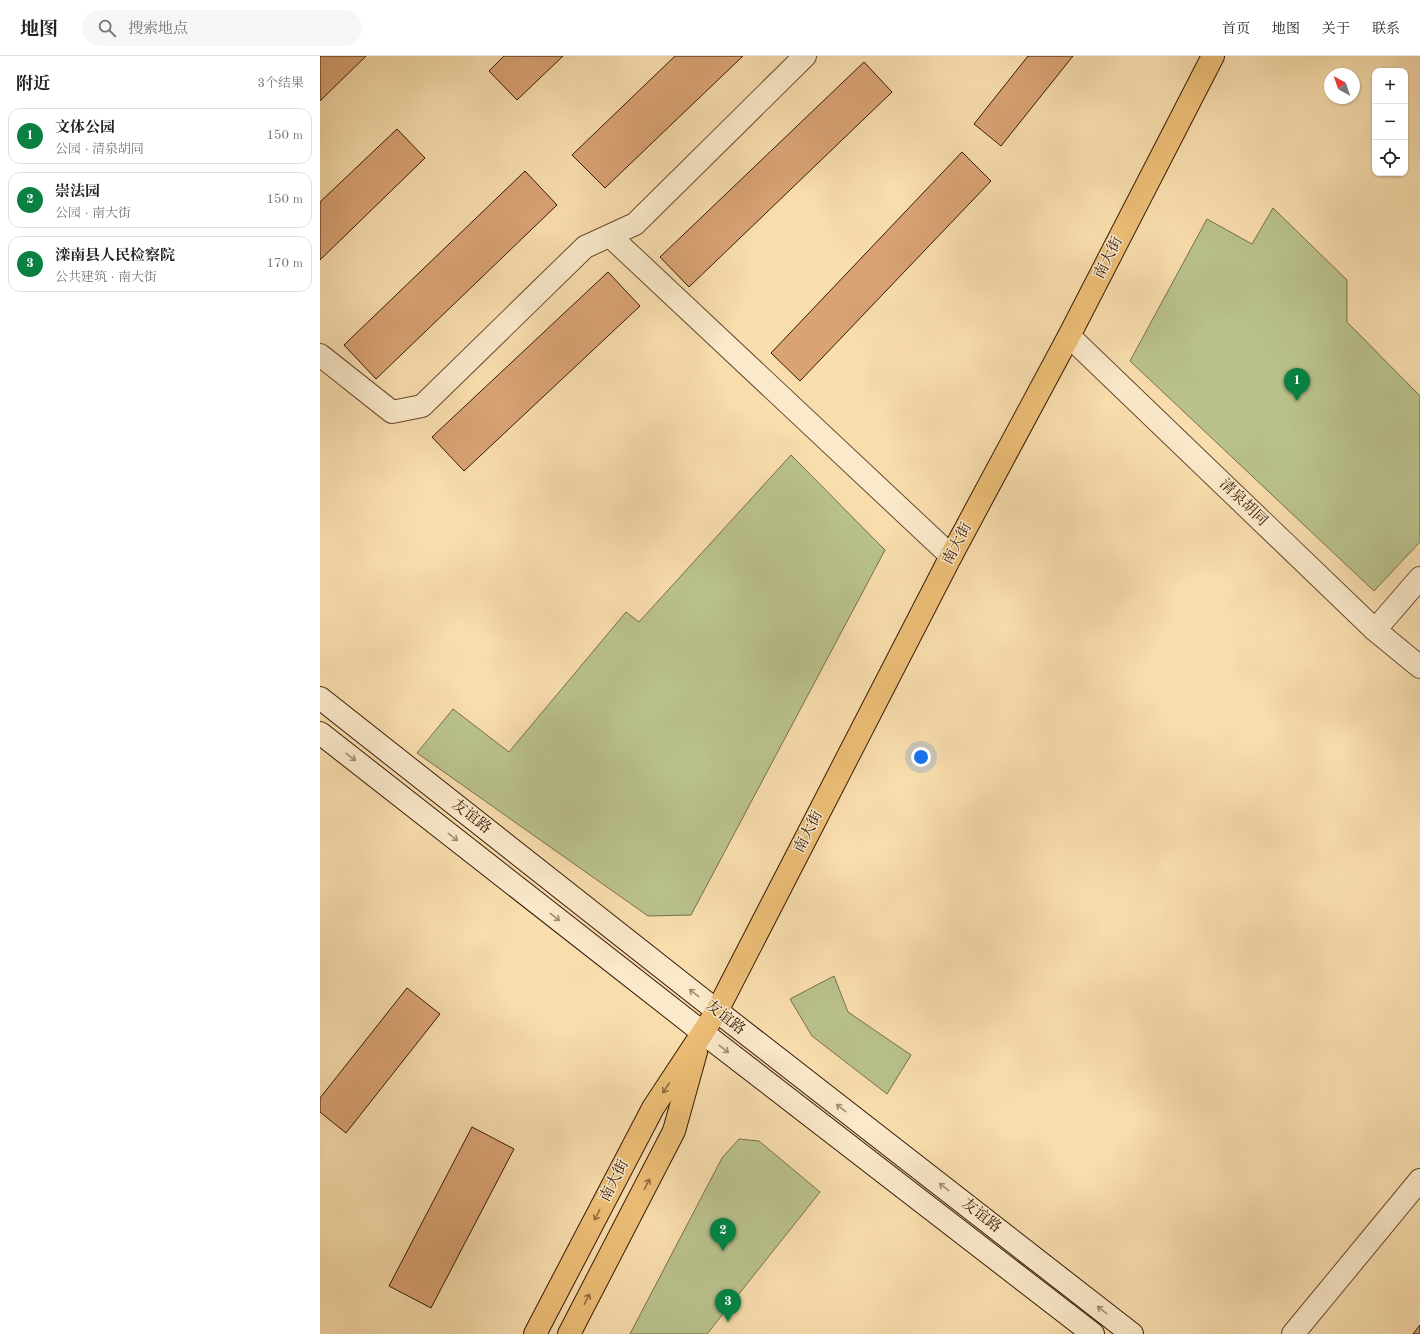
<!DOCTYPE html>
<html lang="zh">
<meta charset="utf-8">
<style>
:root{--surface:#fff;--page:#f6f6f6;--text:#222;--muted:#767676;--line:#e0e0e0;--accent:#0b8043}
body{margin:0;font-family:"Old Standard TT","Noto Serif SC",serif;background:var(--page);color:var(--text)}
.controls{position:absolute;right:12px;top:12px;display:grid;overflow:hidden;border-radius:8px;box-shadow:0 1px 3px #0004}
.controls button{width:36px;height:36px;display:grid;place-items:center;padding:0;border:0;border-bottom:1px solid var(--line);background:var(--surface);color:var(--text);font:20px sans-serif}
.compass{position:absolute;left:1004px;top:12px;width:36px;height:36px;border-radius:50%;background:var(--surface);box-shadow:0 1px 3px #0004;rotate:320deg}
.you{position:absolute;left:601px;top:701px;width:14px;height:14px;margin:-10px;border:3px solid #fff;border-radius:50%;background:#1a73e8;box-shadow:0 0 0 6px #1a73e833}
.badge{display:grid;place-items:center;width:26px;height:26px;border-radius:50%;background:var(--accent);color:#fff;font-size:13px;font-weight:700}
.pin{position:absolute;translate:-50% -33px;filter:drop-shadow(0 1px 2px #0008)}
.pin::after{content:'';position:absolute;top:21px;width:14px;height:12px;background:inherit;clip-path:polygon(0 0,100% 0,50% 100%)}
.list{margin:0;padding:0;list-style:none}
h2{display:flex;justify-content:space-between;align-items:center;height:52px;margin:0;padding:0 16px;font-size:17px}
h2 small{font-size:13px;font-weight:400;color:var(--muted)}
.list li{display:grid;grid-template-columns:26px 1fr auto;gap:12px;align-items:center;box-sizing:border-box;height:56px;margin:0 8px 8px;padding:0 8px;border:1px solid var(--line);border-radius:12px}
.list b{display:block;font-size:15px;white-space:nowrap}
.list p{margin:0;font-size:13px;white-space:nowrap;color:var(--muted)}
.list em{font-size:13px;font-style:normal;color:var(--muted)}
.icon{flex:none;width:22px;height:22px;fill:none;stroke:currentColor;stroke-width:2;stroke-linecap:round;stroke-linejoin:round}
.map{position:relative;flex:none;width:1100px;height:1278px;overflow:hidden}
header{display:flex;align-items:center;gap:24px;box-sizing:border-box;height:56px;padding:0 20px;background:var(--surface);border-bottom:1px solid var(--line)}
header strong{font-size:19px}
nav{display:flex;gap:22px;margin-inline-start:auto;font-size:14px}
.search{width:280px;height:36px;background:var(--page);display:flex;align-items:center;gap:10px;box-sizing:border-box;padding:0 14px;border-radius:22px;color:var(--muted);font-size:15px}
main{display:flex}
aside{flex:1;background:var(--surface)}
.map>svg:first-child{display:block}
</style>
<header>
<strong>地图</strong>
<div class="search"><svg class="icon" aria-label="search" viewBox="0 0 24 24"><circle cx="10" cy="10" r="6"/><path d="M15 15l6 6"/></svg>搜索地点</div>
<nav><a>首页</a><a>地图</a><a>关于</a><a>联系</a></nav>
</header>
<main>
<aside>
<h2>附近<small>3个结果</small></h2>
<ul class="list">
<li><span class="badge">1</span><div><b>文体公园</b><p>公园 · 清泉胡同</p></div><em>150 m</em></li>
<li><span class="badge">2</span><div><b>崇法园</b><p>公园 · 南大街</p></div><em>150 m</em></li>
<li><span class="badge">3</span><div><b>滦南县人民检察院</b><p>公共建筑 · 南大街</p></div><em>170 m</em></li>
</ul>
</aside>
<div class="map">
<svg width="1100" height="1278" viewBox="0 0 1100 1278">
<rect width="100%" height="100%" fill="#f8ddad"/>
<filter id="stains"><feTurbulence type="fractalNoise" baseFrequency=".005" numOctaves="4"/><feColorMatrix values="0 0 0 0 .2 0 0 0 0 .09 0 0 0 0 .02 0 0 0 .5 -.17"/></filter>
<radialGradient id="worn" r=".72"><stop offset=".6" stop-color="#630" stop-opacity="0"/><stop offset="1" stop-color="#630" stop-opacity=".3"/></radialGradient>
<g fill="#bac28c" stroke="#796e4a">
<path d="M953,152L1027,224V266L1100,340V351L1099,352L1100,354V486L1054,535L810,305L887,163L932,188Z"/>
<path d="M471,399L565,494L371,859L328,860L97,697L133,653L189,696L306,556L319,566Z"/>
<path d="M514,920L528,956L591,999L567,1038L492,980L470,943Z"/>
<path d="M419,1083L439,1085L500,1136L387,1278H310L402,1102Z"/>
</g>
<g fill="#d9a374" stroke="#381907">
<path d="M0,0H46L0,45Z"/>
<path d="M184,0H243L197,44L169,15Z"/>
<path d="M355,0H423L285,132L252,99Z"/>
<path d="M708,0H753L681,90L654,68Z"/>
<path d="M544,6L572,36L369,231L340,201Z"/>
<path d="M77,73L105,102L0,204V146Z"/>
<path d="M642,96L671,125L480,325L451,297Z"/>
<path d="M205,115L237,149L56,323L24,289Z"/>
<path d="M288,216L320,250L144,415L112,381Z"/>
<path d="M87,932L120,958L26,1077L0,1056V1042Z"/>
<path d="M152,1071L194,1093L111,1252L69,1230Z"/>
<path d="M1100,1269V1278H1093Z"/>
</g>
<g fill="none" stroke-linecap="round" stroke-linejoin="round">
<g stroke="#684a30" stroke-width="24">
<g id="street">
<path d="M290,180L631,500"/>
<path d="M749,280L1055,574L1100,611"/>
<path d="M0,299L72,356L102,350L265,191L315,168L485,0"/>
<path d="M1055,574L1100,522"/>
<path d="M973,1278L1100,1124"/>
</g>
</g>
<g stroke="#381907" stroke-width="24">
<g id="secondary">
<path d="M0,642L397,955L812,1278"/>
<path d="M0,677L382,976L773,1278"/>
</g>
</g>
<g stroke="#381907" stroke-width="24">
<g id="primary">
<path d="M215,1278L333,1052L397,955L631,500L749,280L893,0"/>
<path d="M249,1278L354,1075L376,996"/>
</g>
</g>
<use href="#street" stroke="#fae9ca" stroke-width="22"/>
<use href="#secondary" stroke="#fae9ca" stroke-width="22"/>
<use href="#primary" stroke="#ecbe76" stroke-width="22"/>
</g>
<defs><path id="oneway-shaft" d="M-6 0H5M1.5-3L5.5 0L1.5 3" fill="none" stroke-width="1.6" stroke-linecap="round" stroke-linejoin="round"/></defs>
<g stroke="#a38b72">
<use href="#oneway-shaft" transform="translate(31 701) rotate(38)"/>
<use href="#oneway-shaft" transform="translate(133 781) rotate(38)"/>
<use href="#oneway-shaft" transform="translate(235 861) rotate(38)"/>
<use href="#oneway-shaft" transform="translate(374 937) rotate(-142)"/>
<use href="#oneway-shaft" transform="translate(404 993) rotate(38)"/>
<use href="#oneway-shaft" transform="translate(521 1052) rotate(-142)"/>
<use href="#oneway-shaft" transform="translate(624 1131) rotate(-142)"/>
<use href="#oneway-shaft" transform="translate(782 1254) rotate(-142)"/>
</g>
<g stroke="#926c3e">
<use href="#oneway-shaft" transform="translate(346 1032) rotate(123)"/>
<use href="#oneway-shaft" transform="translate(327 1128) rotate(-63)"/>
<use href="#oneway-shaft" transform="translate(277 1159) rotate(117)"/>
<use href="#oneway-shaft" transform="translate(267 1243) rotate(-63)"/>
</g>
<g text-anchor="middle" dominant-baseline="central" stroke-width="3" stroke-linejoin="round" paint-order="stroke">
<g font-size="15" fill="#381907" stroke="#fae9ca">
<text transform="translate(789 202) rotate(-63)">南大街</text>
<text transform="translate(923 447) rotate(44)">清泉胡同</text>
<text transform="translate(638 488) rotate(-62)">南大街</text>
<text transform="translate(151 761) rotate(38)">友谊路</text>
<text transform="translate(489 776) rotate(-63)">南大街</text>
<text transform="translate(405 962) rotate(38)">友谊路</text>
<text transform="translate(295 1125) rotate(-63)">南大街</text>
<text transform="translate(661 1160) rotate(38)">友谊路</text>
</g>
</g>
<rect width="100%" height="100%" filter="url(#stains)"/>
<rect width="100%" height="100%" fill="url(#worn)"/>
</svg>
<div class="controls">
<button>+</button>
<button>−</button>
<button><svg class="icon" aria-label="locate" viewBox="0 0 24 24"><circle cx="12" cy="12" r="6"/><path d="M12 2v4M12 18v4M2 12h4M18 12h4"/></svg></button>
</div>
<svg class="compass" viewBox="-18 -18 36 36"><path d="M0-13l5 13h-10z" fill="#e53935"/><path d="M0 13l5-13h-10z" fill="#767676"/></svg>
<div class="you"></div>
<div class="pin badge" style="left:977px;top:345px">1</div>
<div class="pin badge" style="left:403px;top:1195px">2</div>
<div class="pin badge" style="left:408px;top:1266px">3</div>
</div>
</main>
